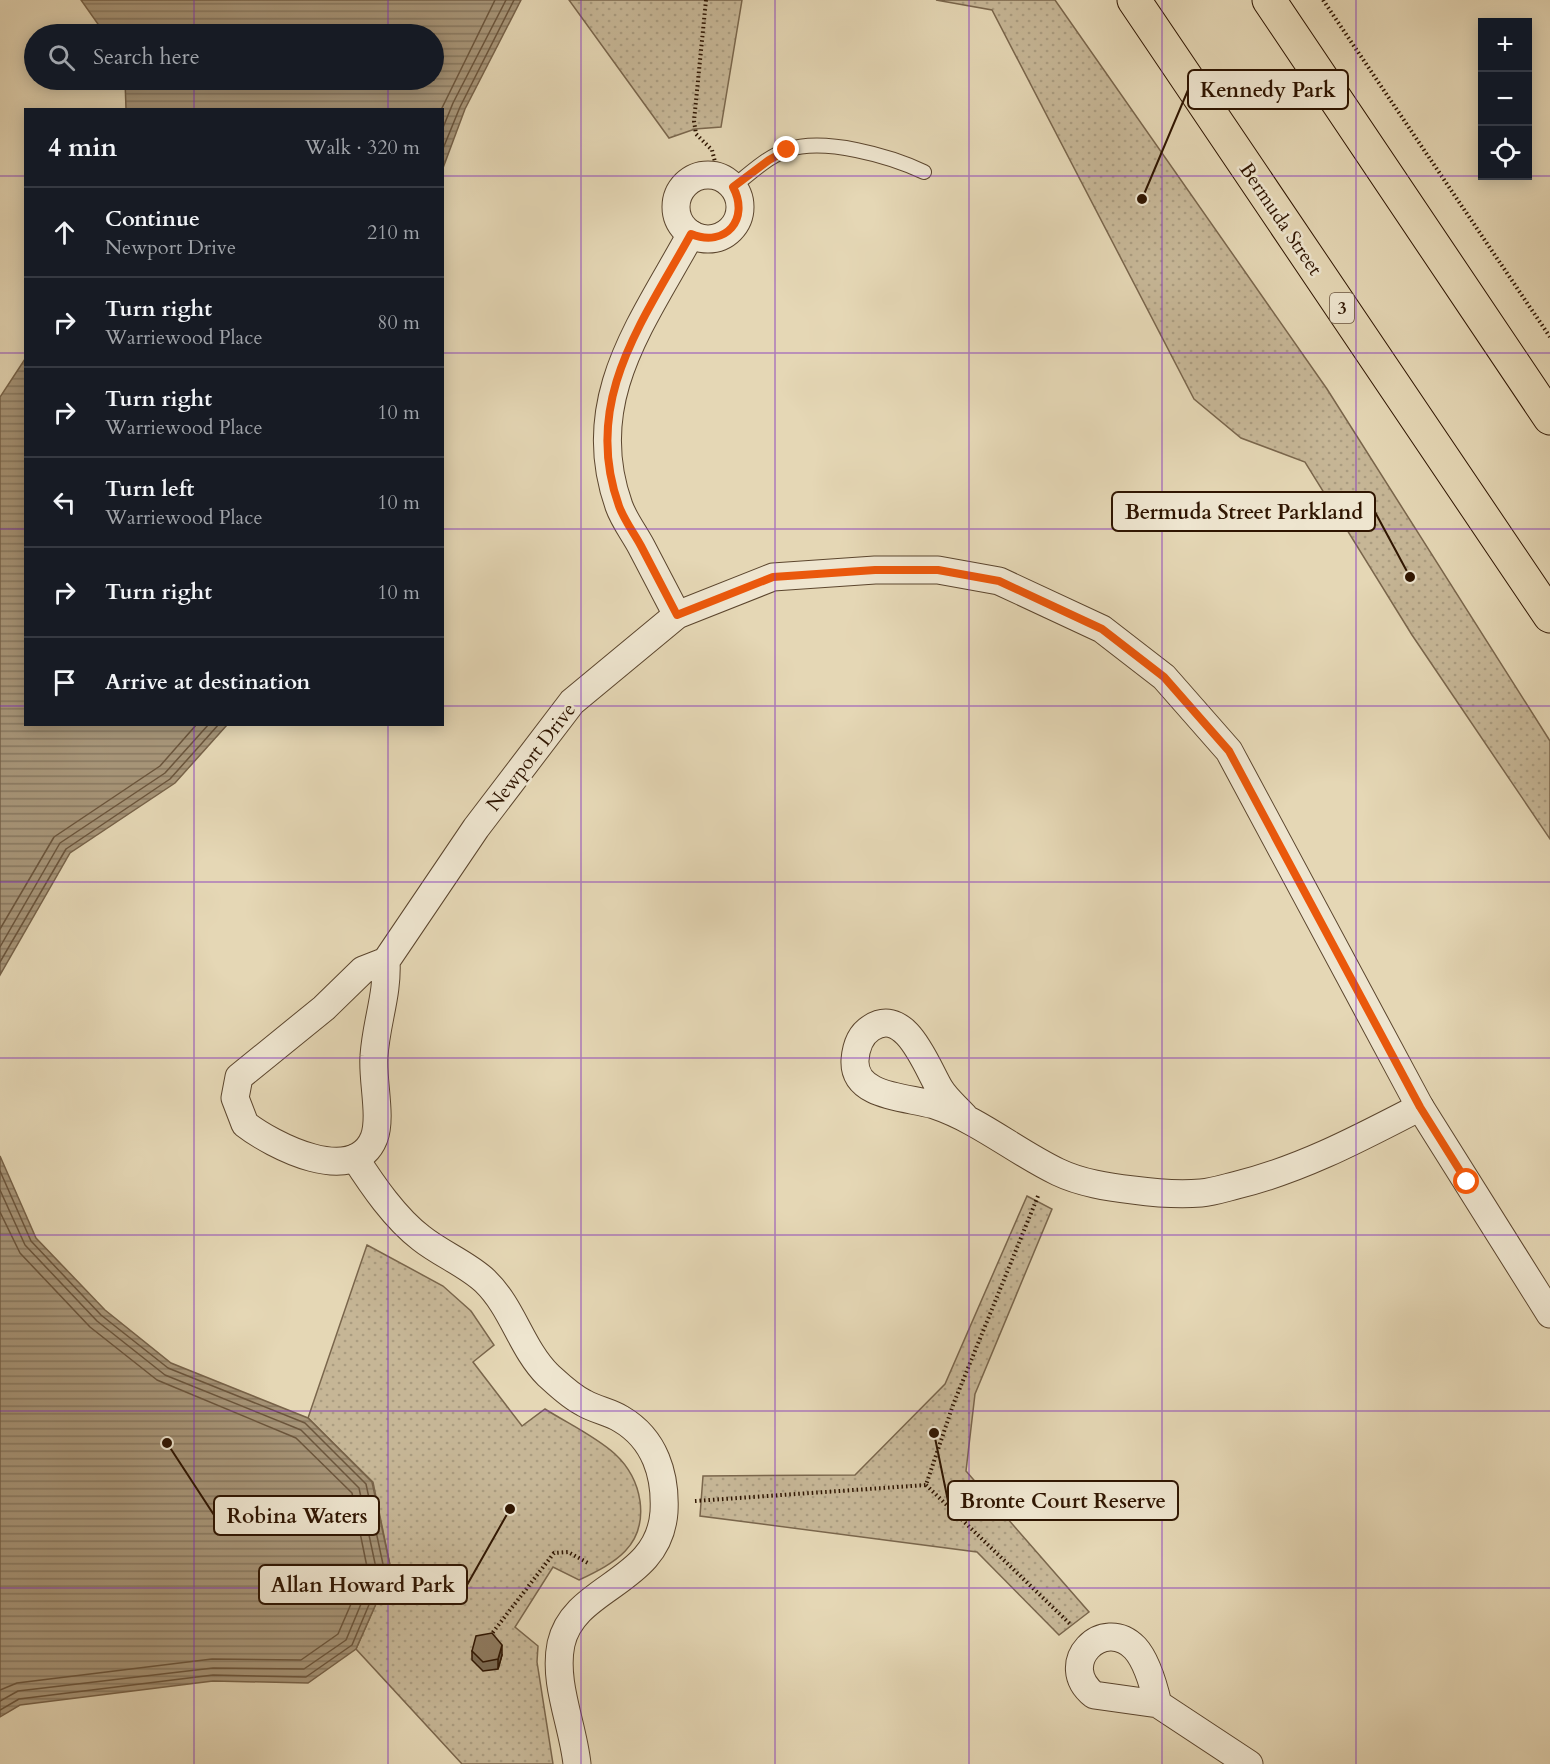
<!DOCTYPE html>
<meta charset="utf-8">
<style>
:root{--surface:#171b24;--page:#242831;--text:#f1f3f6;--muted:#9ea1a6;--line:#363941}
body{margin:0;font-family:Cardo,serif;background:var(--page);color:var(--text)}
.controls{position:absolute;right:18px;top:18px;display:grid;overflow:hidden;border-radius:0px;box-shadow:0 3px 15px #0003}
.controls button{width:54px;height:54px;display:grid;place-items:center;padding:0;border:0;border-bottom:2px solid var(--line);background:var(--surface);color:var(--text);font:30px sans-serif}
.stop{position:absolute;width:18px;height:18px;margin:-14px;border:4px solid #ea580c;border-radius:50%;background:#fff}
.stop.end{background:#ea580c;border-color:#fff;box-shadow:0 2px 6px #0008}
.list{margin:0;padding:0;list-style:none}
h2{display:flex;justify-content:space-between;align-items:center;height:78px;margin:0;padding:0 24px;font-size:26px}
h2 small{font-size:20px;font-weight:400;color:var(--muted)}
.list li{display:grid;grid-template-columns:39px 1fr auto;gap:18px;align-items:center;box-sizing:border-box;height:90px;padding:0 24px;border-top:2px solid var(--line)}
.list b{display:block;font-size:22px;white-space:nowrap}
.list p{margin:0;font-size:20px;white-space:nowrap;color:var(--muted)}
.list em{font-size:20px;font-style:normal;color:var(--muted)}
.icon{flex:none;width:33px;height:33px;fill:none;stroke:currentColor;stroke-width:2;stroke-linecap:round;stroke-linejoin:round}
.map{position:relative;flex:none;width:1550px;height:1764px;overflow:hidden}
.search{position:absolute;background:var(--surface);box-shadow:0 3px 15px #0003;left:24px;top:24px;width:420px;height:66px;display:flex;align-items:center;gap:15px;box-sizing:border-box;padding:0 21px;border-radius:33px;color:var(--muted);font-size:22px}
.panel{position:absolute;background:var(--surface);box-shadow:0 3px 15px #0003;left:24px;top:108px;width:420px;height:618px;border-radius:0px}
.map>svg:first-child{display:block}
</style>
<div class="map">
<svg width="1550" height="1764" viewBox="0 0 1550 1764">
<defs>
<pattern id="park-dots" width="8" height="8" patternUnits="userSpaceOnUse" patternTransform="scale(1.5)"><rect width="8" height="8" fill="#c6b696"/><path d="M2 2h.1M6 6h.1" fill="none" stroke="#aa9c80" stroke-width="1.8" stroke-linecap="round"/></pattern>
<pattern id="water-rules" width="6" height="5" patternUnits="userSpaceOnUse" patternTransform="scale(1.5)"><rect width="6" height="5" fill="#a79578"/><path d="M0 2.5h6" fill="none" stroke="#887860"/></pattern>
</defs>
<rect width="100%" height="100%" fill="#e5d7b5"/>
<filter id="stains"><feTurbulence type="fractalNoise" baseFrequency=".00333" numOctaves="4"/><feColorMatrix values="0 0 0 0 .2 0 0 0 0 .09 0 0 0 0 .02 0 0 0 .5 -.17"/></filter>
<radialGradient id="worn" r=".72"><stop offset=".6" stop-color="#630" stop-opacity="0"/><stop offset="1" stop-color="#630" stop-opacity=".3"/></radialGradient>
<g fill="url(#park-dots)" stroke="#7a664c" stroke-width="1.5">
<path d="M569,0H742L721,127L695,129L669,138Z"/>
<path d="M936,0H1055L1327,389L1550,741V839L1412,635L1305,462L1241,438L1194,399L992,10Z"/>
<path d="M1027,1196L1052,1209L975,1394L966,1471L1089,1612L1059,1635L977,1552L700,1516L703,1476L855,1475L945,1384Z"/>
<path d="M367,1245L443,1286L471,1311L494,1345L473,1362L522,1426L545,1409C567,1423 595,1436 615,1454C629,1467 637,1481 640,1501C646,1546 615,1563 579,1580L553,1567L515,1627L538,1646L537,1662L553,1764H462L356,1649L391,1570L373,1482L308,1418Z"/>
</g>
<g fill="url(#water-rules)" stroke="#776248" stroke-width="1.5">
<path d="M81,0H521L465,109L443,168L442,110L126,109L125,80H434V34H105Z"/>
<path d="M25,359L26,724L227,725L175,783L70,853L0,975V397Z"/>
<path d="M0,1156L36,1238L105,1310L171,1363L308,1418L372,1482L391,1570L356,1649L308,1683L213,1681L20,1705L0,1717Z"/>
</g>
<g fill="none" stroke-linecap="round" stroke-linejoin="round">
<g stroke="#6b553c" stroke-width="1.5">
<path d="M441,110L495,0"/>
<path d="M442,130L453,103L506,0"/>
<path d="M442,151L460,107L514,0"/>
<path d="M0,929L54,837L160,766L197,724"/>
<path d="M0,947L60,843L165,773L209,724"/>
<path d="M0,962L66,849L170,779L219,724"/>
<path d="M0,1171L31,1241L101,1315L168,1368L305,1423L366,1484L384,1569L352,1645L306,1677L213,1675L19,1699L0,1710"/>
<path d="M0,1190L25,1245L97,1321L165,1375L301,1430L359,1488L376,1568L346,1640L304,1669L213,1668L18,1691L0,1701"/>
<path d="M0,1212L20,1253L90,1327L157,1380L296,1438L352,1493L367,1567L338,1634L301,1660L212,1659L17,1683L0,1690"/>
</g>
<g stroke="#5c462e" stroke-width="16">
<path id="service" d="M733,187C749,174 767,157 787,150C824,137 890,156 924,172"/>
</g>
<g stroke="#5c462e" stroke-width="29">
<g id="minor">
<circle cx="708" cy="207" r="32"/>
<path d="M677,615C665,592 653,569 641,546C634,533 624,520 619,506C581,400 643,322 691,234"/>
<path d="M386,961C388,994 376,1023 374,1056C372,1080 382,1117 374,1138C354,1188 272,1145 245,1124L235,1098L239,1077L324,1008L363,970L386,961L476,828L572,702L677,615L773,577L875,570H938L999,581L1102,629L1164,677L1229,751L1420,1107L1550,1314"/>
<path d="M964,1116C956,1107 946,1099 940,1089C927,1068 906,1005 871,1028C860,1035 856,1047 855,1060C853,1098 909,1097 934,1105C979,1120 1016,1152 1058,1172C1081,1183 1108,1187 1133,1190C1155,1193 1178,1195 1201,1193C1213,1192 1225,1188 1237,1185C1302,1169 1360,1138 1420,1107"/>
<path d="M355,1158C373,1186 395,1218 421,1238C441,1254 467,1264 485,1281C513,1308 521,1348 548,1375C559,1385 570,1396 584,1403C596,1410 610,1412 621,1419C655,1439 666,1475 664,1512C659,1584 574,1585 561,1644C553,1683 573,1725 577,1764"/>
<path d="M1158,1704C1154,1687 1147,1661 1135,1648C1103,1615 1055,1664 1094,1695L1158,1704L1249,1764"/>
</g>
</g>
<g stroke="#2f1501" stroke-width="35">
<g id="primary">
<path d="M1134,0L1550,616"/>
<path d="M1269,0L1550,418"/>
</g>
</g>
<g stroke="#2f1501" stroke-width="4" stroke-dasharray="1.5 3" stroke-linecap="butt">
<path d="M706,0L694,121L696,134L712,150L717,170"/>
<path d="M1323,0L1550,337"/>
<path d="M926,1485L1070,1624"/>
<path d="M695,1501L926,1485L953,1405L1038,1196"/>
<path d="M490,1636L554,1553L568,1552L588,1563"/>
</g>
<use href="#service" stroke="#eee5cf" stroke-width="14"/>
<use href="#minor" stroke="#eee5cf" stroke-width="27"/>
<use href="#primary" stroke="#e5d7b5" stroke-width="33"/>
</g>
<path fill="#7a6952" stroke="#2f1501" stroke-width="1.5" d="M472,1651L502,1655L498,1669L483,1671L472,1660Z"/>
<path fill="#635542" stroke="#2f1501" stroke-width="1.5" d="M502,1645V1655L498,1669V1659Z"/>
<path fill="#8e7a5f" stroke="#2f1501" stroke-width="1.5" d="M492,1633L502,1645L498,1659L483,1662L472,1651L476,1636Z"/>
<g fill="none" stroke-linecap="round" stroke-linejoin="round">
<path stroke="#ea580c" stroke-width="8" d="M787,150L769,160L733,187C750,219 726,248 691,234C643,321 581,401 619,506C624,520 634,533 641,546C653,569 665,592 677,615L773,577L875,570H938L999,581L1102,629L1164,677L1229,751L1420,1107L1467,1182"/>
</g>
<path fill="none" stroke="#7b2cbf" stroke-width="1.5" stroke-opacity="0.55" d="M194,0V34M388,0V34M581,0V1764M775,0V1764M969,0V1764M1162,0V1764M1356,0V1764M194,80V110M388,80V110M0,176H26M442,176H1550M0,353H26M442,353H1550M0,529H26M442,529H1550M0,706H26M442,706H1550M194,724V1764M388,724V1764M0,882H1550M0,1058H1550M0,1235H1550M0,1411H1550M0,1588H1550"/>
<g text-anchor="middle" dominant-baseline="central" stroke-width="5" stroke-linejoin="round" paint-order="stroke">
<rect fill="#eee5cf" stroke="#68533f" stroke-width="1.5" x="1330" y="293" width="24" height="30" rx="4.5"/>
<g font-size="18" font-weight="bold" fill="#2f1501">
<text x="1342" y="308">3</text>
</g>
<g font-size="20" fill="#2f1501" stroke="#eee5cf">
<text transform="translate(1281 219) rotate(56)">Bermuda Street</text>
<text transform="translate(531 757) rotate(-52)">Newport Drive</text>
</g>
</g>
<path fill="none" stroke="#2f1501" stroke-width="2" d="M1142 199L1188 90M1410 577L1375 512M934 1433L948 1501M167 1443L214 1515M510 1509L467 1585"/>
<g fill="#2f1501" stroke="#eee5cf" stroke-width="2">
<circle cx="1142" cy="199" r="6"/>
<circle cx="1410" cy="577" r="6"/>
<circle cx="934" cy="1433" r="6"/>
<circle cx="167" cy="1443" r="6"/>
<circle cx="510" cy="1509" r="6"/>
</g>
<g fill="#eee5cf" stroke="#2f1501" stroke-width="2">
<rect x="1188" y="70" width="160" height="39" rx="6"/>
<rect x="1112" y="492" width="263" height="39" rx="6"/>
<rect x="948" y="1481" width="230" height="39" rx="6"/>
<rect x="214" y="1496" width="165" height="39" rx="6"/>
<rect x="259" y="1565" width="208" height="39" rx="6"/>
</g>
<g font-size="21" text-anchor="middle" font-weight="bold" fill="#2f1501">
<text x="1268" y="97">Kennedy Park</text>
<text x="1244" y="519">Bermuda Street Parkland</text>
<text x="1063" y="1508">Bronte Court Reserve</text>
<text x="297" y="1523">Robina Waters</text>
<text x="363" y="1592">Allan Howard Park</text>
</g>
<rect width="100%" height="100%" filter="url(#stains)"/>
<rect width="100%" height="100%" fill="url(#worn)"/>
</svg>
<div class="controls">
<button>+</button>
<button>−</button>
<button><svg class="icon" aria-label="locate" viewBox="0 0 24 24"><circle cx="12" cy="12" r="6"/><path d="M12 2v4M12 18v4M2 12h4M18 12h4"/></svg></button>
</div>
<div class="stop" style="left:1467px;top:1182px"></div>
<div class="stop end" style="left:787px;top:150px"></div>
<div class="search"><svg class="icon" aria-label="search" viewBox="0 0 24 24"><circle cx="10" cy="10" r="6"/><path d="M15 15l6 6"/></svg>Search here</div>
<section class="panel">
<h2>4 min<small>Walk · 320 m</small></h2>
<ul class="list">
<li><svg class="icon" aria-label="ahead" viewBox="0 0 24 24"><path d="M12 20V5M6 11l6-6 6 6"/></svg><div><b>Continue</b><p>Newport Drive</p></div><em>210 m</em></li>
<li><svg class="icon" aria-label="right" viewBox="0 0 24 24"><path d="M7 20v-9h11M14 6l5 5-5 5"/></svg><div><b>Turn right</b><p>Warriewood Place</p></div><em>80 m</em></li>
<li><svg class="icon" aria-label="right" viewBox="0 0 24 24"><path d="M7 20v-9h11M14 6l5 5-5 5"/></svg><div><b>Turn right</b><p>Warriewood Place</p></div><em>10 m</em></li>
<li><svg class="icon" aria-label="left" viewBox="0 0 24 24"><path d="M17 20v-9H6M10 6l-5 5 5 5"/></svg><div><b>Turn left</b><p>Warriewood Place</p></div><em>10 m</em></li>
<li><svg class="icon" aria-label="right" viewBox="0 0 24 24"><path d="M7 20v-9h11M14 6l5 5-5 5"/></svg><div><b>Turn right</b></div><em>10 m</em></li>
<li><svg class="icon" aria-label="arrive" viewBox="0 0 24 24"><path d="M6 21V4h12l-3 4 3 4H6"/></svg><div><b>Arrive at destination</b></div></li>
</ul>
</section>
</div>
